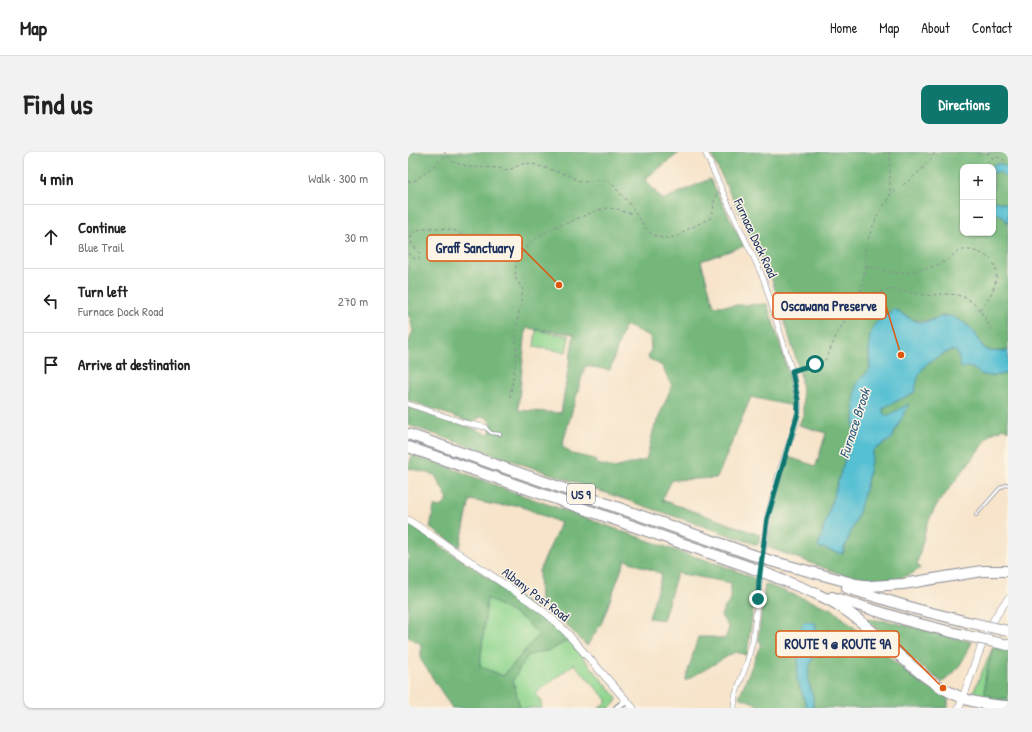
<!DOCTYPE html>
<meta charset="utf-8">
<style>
:root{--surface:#fff;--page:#f2f2f2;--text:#222;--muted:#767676;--line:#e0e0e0;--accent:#0f766e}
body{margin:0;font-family:"Patrick Hand",sans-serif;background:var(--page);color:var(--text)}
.controls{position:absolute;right:12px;top:12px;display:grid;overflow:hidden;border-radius:8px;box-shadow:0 1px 3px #0004}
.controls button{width:36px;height:36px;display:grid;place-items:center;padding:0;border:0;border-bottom:1px solid var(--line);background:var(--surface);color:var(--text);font:20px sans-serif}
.stop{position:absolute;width:12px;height:12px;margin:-9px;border:3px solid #0f766e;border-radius:50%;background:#fff}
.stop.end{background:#0f766e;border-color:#fff;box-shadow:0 1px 4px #0008}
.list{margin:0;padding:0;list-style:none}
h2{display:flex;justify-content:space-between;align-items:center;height:52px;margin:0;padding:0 16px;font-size:17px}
h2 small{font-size:13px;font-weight:400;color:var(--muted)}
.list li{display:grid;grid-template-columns:26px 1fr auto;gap:12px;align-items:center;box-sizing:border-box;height:64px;padding:0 16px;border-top:1px solid var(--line)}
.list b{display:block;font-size:15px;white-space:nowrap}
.list p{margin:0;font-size:13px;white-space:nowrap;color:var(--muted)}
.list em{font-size:13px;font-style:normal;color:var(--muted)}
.icon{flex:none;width:22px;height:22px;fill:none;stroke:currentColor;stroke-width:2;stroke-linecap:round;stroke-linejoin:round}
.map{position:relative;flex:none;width:600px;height:556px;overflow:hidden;border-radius:8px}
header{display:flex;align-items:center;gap:24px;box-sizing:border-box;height:56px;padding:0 20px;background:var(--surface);border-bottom:1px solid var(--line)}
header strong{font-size:19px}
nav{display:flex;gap:22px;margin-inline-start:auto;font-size:14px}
.intro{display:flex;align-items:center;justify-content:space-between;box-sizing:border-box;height:96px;padding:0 24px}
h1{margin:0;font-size:28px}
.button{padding:10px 18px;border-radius:8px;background:var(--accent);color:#fff;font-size:14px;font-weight:700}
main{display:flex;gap:24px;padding:0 24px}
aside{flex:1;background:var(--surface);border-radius:8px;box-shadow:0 1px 3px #0004}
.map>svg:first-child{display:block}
</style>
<header>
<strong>Map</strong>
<nav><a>Home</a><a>Map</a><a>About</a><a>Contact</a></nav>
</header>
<div class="intro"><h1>Find us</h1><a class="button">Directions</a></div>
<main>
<aside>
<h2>4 min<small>Walk · 300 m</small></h2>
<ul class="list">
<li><svg class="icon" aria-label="ahead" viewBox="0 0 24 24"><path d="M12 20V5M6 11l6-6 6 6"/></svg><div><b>Continue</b><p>Blue Trail</p></div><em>30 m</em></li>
<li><svg class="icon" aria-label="left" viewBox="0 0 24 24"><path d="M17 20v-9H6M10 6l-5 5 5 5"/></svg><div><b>Turn left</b><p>Furnace Dock Road</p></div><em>270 m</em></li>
<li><svg class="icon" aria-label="arrive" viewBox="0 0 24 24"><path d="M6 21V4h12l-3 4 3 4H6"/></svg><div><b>Arrive at destination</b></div></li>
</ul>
</aside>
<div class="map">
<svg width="600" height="556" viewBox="0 0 600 556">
<rect width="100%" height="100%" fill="#fcf5e5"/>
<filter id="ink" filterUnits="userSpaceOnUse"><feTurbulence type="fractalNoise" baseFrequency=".025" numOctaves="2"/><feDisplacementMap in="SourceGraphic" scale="8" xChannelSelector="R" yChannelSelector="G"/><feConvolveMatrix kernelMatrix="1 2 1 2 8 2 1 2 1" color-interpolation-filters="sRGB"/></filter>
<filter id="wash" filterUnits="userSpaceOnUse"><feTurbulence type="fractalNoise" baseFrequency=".012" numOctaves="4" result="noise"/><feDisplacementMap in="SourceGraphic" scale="16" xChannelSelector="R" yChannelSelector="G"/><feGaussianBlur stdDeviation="0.9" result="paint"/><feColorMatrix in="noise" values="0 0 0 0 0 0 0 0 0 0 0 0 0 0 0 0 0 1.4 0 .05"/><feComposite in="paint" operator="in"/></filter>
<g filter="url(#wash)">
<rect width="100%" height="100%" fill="#f7e4cb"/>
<g fill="#90d68f" stroke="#568276">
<path d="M128,178L161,184L158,200L126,195Z"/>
<path d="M79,445L115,467L131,482L95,524L72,514Z"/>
<path d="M160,488L206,542L209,547L207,551L202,556H191L200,549L166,512L127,542L133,549V556H112L105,528L120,503L143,498Z"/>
<path d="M585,495L577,527L592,547L600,546V551L570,546L565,541Z"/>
</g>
<g fill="#74b77a" stroke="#48736c" fill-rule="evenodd">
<path d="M0,0H272L237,27L254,48L302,27L336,94L293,109L306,154L359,152C370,185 382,219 385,254L343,245L309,326L264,328L254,348L352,383L350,393L0,273V255L65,276L80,283L83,278L84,271L77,265H73L64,270L59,269L0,248V192L5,179L2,165L0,164ZM217,173L242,184L243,197L240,206L254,214L264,234L246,276L238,308L206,316L189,312L187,307L164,302L154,294L177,214L202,218ZM118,176L166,182L153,261L110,258Z"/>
<path d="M302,0H600V199H584L577,197L566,180L558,172L537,163C512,172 509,171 486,157C481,161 473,165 468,171C458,182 461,202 462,217L449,231L447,242L446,277L410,395L435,402L459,330L465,299L483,287L500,253L479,264L475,261V256L506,240L509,224L519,211L543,198L549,200L552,210L566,216L575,223L585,224L600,221V279L597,276L583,282L528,354L519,372L509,412L512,416C498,430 462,430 444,426L359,395L365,358L380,305L408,314L418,281L391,273L395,263V251L392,220L364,128ZM555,15H585V81H555Z"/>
<path d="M4,304L38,314L97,337L272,400L311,412L348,427L345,457L339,503L327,500L277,529L290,485H304L317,487L321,476L313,464L316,456L323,448V431L269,421L255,468L241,466L254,422L217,408L194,470L179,494L152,466L132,451L131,419L153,371L110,353L93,354L62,348L52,395L22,376L26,355L35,354L40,347L27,323L0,316Z"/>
<path d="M0,372L117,450L147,474L160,488L143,498L120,503L105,528L112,556H44L13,508V492L0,485ZM79,446L115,467L131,482L95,524L72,514Z"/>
<path d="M357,432L424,457L505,525L519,535L538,544L540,548V556H405V546L400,528L401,516L405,505L408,472L390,480L392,490L389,527L398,552L399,556H349V552L331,545L353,492L350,486Z"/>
<path d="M457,467L480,469L564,490C556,506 550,521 534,530L515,516Z"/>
<path d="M585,495L600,498V546L592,547L577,542V527Z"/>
</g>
<g fill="#57c0d3" stroke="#397898">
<path d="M588,12H594L600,16V28L592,20H587L585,22V15H581Z"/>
<path d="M585,49L595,51L600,54V71L595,64L585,60Z"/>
<path d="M486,157C493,161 503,168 511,170C524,172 535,159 547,166C554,169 561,174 566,180C570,185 573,195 579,198C585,201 593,199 600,199V221C592,223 585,225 577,223C566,221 567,212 553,216L549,200L543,198C520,210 511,212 507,240L475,256V261L479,264L501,252L483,287L465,299L459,330L451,360L434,402L410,395L446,277L447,242L449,231L462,217C462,202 458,182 468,171C473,165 481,161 486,157Z"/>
<path d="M397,469L408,472L405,505L401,516L400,528L405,546V556H399L398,552L389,527L392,490L390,480Z"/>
</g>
</g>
<g filter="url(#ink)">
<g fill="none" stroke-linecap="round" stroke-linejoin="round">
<g stroke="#898a94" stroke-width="4">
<g id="service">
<path d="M77,275L83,281L92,282"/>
<path d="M568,363L592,336L600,332"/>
</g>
</g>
<g stroke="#898a94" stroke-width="6">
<g id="minor">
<path d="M297,0L322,56L347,108L356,128L385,223L391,254L388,271L372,318L359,367L345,487L339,511L327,544L326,556"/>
<path d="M0,252L57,271L77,275"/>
</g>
</g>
<g stroke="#898a94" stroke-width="8">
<path id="tertiary" d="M209,556L218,549"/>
</g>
<g stroke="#898a94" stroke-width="8">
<g id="secondary">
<path d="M0,368L120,448L140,463L158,480L225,556"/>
<path d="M551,556C566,519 574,478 600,447"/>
</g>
</g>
<g stroke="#898a94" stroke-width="12">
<g id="motorway">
<path d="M0,282L345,403"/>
<path d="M0,295L344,416"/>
<path d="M363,409L448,432L463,434L495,432L574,419H600"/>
<path d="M362,423C386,433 414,442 436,457C477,485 508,528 555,546C569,552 586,553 600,554"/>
<path d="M439,436L508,457L560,470"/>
<path d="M424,445L504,470L555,483"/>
</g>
</g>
<g stroke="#898a94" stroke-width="1" stroke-dasharray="3 3" stroke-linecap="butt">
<path d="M36,0L45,10L62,15L90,16L100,18L117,11L125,12L160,23L169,28L178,30L186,28H196L203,31L221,51L236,74L243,82L253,86H262L270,84L279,78L304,65C306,56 305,48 309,40"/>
<path d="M481,0L482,4V43"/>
<path d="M580,0L582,5"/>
<path d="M575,15L583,6L590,5L600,10"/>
<path d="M0,30L8,28L38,4"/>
<path d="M0,102C5,104 5,108 11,107L12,101C8,96 2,92 3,86C3,71 42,76 50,80C60,86 61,98 72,101C80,103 86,102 94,102C99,103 104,104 109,104"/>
<path d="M109,104L116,99L120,92L146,75L160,71L189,58L200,56L209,57L219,61H227"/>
<path d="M458,114C468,116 479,120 489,121C501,121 520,117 531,112C534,110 539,109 542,106C546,103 548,99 554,98C561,97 567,99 572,101C600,112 587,141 572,157"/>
<path d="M446,154C458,154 467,141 479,138C486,136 509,142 518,143C524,144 528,142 534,142C564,141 571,155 584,179"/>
<path d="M388,218L414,210L418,207L430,180L446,154L453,138L458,114L456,101L463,79L469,65L482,43L509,22L522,9L527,0"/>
<path d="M102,245L109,202L107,181L115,138C113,134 111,132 109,129C105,123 109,113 109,105"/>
</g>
<use href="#service" stroke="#fff" stroke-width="2.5"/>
<use href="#minor" stroke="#fff" stroke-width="5"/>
<use href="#tertiary" stroke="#fff" stroke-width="6"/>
<use href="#secondary" stroke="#fff" stroke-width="7"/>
<use href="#motorway" stroke="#fff" stroke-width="10"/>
<g stroke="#898a94" stroke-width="12" stroke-linecap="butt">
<g id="motorway-bridge">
<path d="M345,403L363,409"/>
<path d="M344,416L362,423"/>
<path d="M560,470L600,479"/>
<path d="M555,483L600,493"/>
</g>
</g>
<use href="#motorway-bridge" stroke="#fff" stroke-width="10"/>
</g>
</g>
<g fill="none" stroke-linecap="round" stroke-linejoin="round" filter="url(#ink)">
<path stroke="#0f766e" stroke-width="5" d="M350,447L351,429L359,367L390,261V249L384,219L407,212"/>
</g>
<g text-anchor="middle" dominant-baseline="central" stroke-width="3" stroke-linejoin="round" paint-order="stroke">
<rect fill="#fcf5e5" stroke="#5e6a86" stroke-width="1" x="159" y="332" width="28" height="20" rx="3"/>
<g font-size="12" font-weight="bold" fill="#1b2f5e">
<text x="173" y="342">US 9</text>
</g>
<g font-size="13" fill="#1b2f5e" stroke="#fcf5e5">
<text transform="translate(348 86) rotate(65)">Furnace Dock Road</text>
<text transform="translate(128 442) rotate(37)">Albany Post Road</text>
</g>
<g font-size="14" font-style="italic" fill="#2d5a81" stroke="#fcf5e5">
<text transform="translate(446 271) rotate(-72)">Furnace Brook</text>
</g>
</g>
<path fill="none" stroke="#de5710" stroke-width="1.5" d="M151 133L114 96M493 203L478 154M535 536L491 492"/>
<g fill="#de5710" stroke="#fcf5e5" stroke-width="1.5">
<circle cx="151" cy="133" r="4"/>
<circle cx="493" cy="203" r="4"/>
<circle cx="535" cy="536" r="4"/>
</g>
<g fill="#fcf5e5" stroke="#de5710" stroke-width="1.5">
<rect x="19" y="83" width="95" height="26" rx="4"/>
<rect x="365" y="141" width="113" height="26" rx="4"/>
<rect x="368" y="479" width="123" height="26" rx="4"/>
</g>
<g font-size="14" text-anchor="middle" font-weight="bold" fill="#1b2f5e">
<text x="67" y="101">Graff Sanctuary</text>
<text x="421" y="159">Oscawana Preserve</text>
<text x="430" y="497">ROUTE 9 @ ROUTE 9A</text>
</g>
</svg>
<div class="controls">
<button>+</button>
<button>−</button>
</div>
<div class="stop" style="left:407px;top:212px"></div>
<div class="stop end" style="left:350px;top:447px"></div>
</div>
</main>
